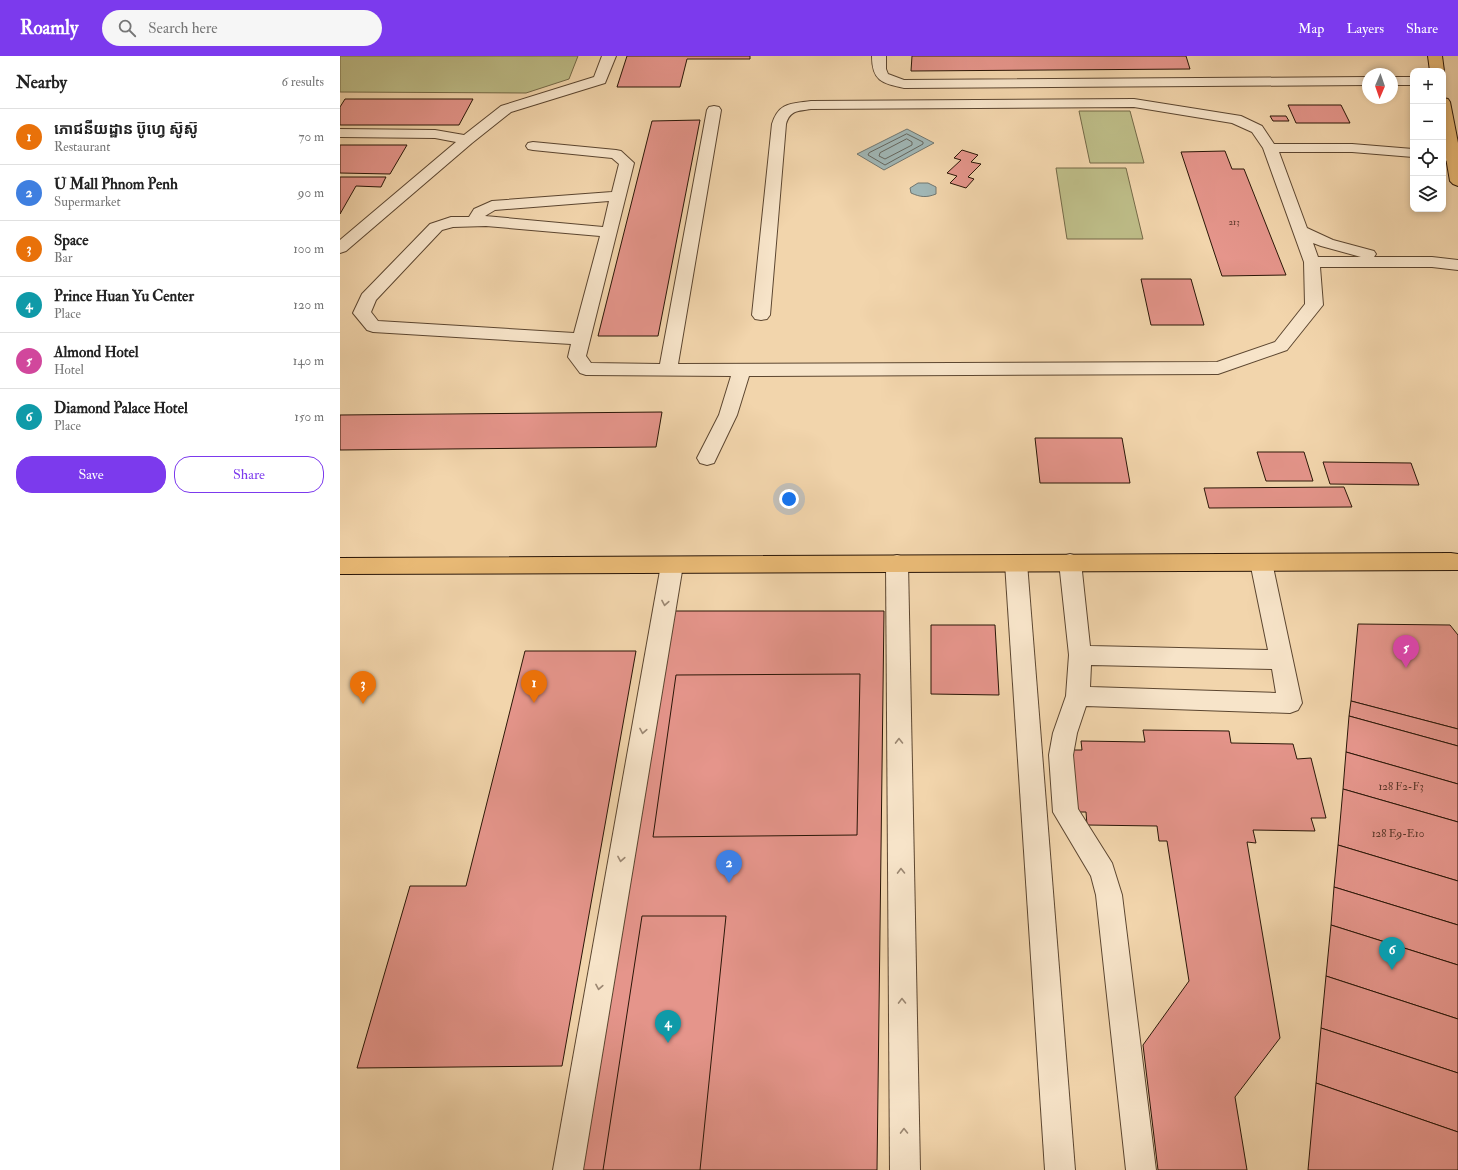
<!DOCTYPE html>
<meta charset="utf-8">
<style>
:root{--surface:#fff;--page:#f6f6f6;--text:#222;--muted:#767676;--line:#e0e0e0;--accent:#7c3aed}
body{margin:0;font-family:"IM FELL Double Pica","Noto Sans Khmer",serif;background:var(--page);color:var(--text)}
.controls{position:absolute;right:12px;top:12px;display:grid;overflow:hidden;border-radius:8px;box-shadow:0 2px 6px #0003}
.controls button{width:36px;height:36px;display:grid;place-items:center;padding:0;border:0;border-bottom:1px solid var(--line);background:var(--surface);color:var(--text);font:20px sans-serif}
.compass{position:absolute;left:1022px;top:12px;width:36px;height:36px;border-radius:50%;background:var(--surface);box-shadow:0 2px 6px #0003;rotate:182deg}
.you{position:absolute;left:449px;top:443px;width:14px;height:14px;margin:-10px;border:3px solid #fff;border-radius:50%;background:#1a73e8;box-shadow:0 0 0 6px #1a73e833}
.badge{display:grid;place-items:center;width:26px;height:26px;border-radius:50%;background:var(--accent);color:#fff;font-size:13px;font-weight:700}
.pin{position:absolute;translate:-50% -33px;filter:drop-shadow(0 1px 2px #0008)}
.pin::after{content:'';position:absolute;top:21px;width:14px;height:12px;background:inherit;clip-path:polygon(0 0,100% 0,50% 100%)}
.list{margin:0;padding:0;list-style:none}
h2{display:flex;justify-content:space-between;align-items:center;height:52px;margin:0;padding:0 16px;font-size:17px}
h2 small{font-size:13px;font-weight:400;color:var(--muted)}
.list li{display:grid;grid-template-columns:26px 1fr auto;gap:12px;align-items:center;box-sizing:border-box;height:56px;padding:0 16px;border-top:1px solid var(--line)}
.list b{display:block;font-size:15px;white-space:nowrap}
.list p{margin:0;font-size:13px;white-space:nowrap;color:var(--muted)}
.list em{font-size:13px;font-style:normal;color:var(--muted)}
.actions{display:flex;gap:8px;padding:12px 16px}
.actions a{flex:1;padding:9px 0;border:1px solid var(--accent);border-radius:16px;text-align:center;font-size:14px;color:var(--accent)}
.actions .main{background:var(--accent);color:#fff}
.icon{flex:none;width:22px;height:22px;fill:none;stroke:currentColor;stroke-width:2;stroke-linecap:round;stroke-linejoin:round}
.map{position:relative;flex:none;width:1118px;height:1114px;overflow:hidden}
header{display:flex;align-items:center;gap:24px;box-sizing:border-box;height:56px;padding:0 20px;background:var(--accent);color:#fff}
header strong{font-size:19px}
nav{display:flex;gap:22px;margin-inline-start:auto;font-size:14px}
.search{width:280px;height:36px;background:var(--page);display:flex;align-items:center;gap:10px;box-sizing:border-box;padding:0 14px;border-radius:22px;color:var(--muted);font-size:15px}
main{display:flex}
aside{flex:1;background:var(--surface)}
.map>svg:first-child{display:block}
</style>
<header>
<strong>Roamly</strong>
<div class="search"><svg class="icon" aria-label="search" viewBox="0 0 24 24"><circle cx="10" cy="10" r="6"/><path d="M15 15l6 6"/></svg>Search here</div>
<nav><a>Map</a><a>Layers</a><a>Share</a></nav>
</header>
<main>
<aside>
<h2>Nearby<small>6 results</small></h2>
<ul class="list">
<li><span class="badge" style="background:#e8710a">1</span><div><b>ភោជនីយដ្ឋាន ប៊ូហ្វេ ស៊ូស៊ូ</b><p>Restaurant</p></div><em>70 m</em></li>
<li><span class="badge" style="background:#3f7fe0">2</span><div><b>U Mall Phnom Penh</b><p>Supermarket</p></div><em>90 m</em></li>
<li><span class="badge" style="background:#e8710a">3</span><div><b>Space</b><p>Bar</p></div><em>100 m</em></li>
<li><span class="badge" style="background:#0f9aa8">4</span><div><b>Prince Huan Yu Center</b><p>Place</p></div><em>120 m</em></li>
<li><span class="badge" style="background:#d1479c">5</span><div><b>Almond Hotel</b><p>Hotel</p></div><em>140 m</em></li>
<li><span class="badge" style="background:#0f9aa8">6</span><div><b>Diamond Palace Hotel</b><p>Place</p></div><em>150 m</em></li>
</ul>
<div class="actions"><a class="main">Save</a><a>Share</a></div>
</aside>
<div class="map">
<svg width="1118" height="1114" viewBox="0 0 1118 1114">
<rect width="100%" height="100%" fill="#f2d5ac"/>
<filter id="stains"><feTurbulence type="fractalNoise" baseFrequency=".005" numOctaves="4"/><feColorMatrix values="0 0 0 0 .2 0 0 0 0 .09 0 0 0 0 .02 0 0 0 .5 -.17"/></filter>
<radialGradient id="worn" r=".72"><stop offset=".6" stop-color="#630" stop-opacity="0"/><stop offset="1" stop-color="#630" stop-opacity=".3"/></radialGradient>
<g fill="#bdbc87" stroke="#746947">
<path d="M0,0H238L229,23L186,37L0,36Z"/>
<path d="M739,55H790L804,107H750Z"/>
<path d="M716,112H786L803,183H727Z"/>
</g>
<g fill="#a0b6b5" stroke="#71766f">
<path d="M567,73L594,87L544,114L517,98Z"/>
<path d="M578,127H588L596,131V138C586,142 580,141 571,137L570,132Z"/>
</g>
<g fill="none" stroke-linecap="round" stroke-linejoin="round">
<g stroke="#65665e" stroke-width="1">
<path d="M567,78L583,86V88L545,109L528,99L529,97Z"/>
<path d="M567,83L572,86V89L545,103L539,100L540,97Z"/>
</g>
</g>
<g fill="#e5958b" stroke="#2a1607">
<path d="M287,0H410V3H347L340,31H277Z"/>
<path d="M572,0H846L850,13L571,15Z"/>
<path d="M5,43H133L119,69H0V51Z"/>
<path d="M948,49H1001L1010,67H956Z"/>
<path d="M930,60H946L949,65H933Z"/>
<path d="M360,64L318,280H258L312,65Z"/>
<path d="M0,89H67L50,118L0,117Z"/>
<path d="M622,94L638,99L631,106L641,108L628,121L634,123L626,132L610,127L617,120L607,117L621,104L614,102Z"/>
<path d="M885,95L892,113H904L946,219L882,220L841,96Z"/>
<path d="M0,121H46L41,131L16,130L0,158Z"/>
<path d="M801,223H851L864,269H811Z"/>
<path d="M322,356L316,391L0,394V359Z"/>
<path d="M695,382H782L790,427H700Z"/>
<path d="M917,396H964L973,425H926Z"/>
<path d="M983,406L1071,407L1079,429L990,428Z"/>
<path d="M1004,431L1012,451L869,452L864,432Z"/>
<path d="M327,555H544L537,1114H233Z"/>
<path d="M1018,568L1110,569L1118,579V673L1011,645Z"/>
<path d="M591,569H655L659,639L591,638Z"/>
<path d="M185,595H296L222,1010L17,1012L70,830H126Z"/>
<path d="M520,618L517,779L313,781L336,619Z"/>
<path d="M1011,645L1118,673V690L1009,660Z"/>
<path d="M1009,660L1118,690V728L1006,696Z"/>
<path d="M803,674L889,675L891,687L953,688L957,703L971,702L986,762H971L975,775L913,774L916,787L907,786L940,982L895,1041L907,1114H818L803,989L849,925L827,785H819L817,770L747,769L746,756H732L726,694H742L741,685L805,686Z"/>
<path d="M1006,696L1118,728V766L1003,733Z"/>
<path d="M1003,733L1118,766V825L998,789Z"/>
<path d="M998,789L1118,825V869L994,831Z"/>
<path d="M994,831L1118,869V909L991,869Z"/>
<path d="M302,860H386L360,1114H263Z"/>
<path d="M991,869L1118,909V963L986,920Z"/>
<path d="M986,920L1118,963V1017L981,972Z"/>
<path d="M981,972L1118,1017V1076L976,1027Z"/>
<path d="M976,1027L1118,1076V1114H968Z"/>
</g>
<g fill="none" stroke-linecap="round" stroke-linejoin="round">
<g stroke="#5c4630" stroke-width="2">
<g id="minor">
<path d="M262,0H276L265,27L171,56L132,87L6,195L0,197V184L116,86L95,82L0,81V73L95,74L124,79L161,50L254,21Z"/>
<path d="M532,0H546V13L548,18L564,24L1028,21V29L564,32C542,27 532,25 532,0Z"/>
<rect x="1052" y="21" width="21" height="8"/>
<path d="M794,43L901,60L922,70L934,88H1012L1073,93V101L1012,96H939L967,172L993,184L1034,195L1036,198L1034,201H1092L1118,204V214L1092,211H980L983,249L947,294L878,318L409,320L397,359L374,407L367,409L360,407L357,402L379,359L391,320L246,319L240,317L228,301L231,288L33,276L27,274L13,257L22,238L90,168L111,161H129L134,153L152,145L272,136L279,108L272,102L193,94L188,93L186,90L188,87L193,86L276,94L281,95L294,107L246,300L251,307L320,308L367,54L369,51L374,50L379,51L381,54L338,308L877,306L935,286L965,248L964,206L923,92L912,76L892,67L794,51L471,53C458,55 450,54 446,68L430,259L427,263L421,264L415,263L412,259L432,68C439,46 451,48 471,45ZM269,145L263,171L145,160L155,154ZM146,170L260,180L234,277L38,265L31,256L36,244L102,174L113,171ZM973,187L981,190L1021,201H978Z"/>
<path d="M1103,96L1118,99V105L1113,106L1103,104Z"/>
<path d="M730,498L737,500L741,506L750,590L928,594L910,506L914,500L921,498L928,500L932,506L962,647L958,654L950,657L746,650L737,677L733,699L738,753L772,807L782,839L816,1114H786L756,839L751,820L713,756L709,699L713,677L726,640L729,599L719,506L723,500ZM751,609L932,613L936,637L750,631Z"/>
<path d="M557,499L564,501L568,507L580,1114H550L546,507L550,501Z"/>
<path d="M676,499L683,501L687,507L735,1114H705L665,507L669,501Z"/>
<path d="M332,501L340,503L343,509L243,1114H213L321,509L324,503Z"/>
</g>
</g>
<g stroke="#2a1607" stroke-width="2">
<g id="major">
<path d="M1088,0H1102L1104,15L1103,16L1090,15Z"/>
<path d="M1103,42L1108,43L1110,46L1118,87V130L1113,128L1110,125L1103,84Z"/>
<path d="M1111,497L1118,498V514L0,518V502Z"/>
</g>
</g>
<use href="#minor" fill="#f7e4c9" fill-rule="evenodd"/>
<use href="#major" fill="#e9ba76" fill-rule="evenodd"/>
</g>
<defs><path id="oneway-chevron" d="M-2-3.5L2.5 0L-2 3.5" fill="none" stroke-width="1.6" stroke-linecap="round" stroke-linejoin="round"/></defs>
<g stroke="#9b8772">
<use href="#oneway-chevron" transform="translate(325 547) rotate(100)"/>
<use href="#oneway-chevron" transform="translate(303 675) rotate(100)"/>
<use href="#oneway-chevron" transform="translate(559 685) rotate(-91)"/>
<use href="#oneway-chevron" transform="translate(281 803) rotate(100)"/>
<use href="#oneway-chevron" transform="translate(561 815) rotate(-91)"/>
<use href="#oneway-chevron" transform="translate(259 931) rotate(100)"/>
<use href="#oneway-chevron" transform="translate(562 945) rotate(-91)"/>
<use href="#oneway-chevron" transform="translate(564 1075) rotate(-91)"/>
</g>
<g text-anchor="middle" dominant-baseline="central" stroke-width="3" stroke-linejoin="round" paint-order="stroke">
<g font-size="9" fill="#593628">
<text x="894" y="166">213</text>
</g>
<g font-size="11" fill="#593628">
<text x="1061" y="730">128 F2-F3</text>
<text x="1058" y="777">128 E9-E10</text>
</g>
</g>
<rect width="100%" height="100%" filter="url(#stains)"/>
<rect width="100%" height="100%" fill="url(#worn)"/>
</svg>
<div class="controls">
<button>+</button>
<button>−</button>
<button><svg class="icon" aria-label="locate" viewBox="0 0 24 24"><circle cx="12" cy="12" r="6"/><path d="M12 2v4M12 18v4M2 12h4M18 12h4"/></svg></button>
<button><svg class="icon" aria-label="layers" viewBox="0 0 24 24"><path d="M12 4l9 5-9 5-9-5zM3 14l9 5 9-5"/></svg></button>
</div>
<svg class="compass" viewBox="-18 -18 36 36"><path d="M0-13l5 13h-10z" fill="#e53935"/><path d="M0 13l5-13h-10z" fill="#767676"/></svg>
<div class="you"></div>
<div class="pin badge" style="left:194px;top:647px;background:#e8710a">1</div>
<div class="pin badge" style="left:389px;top:827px;background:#3f7fe0">2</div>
<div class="pin badge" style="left:23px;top:648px;background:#e8710a">3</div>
<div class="pin badge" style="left:328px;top:987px;background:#0f9aa8">4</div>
<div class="pin badge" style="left:1066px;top:612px;background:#d1479c">5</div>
<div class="pin badge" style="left:1052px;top:914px;background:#0f9aa8">6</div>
</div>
</main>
